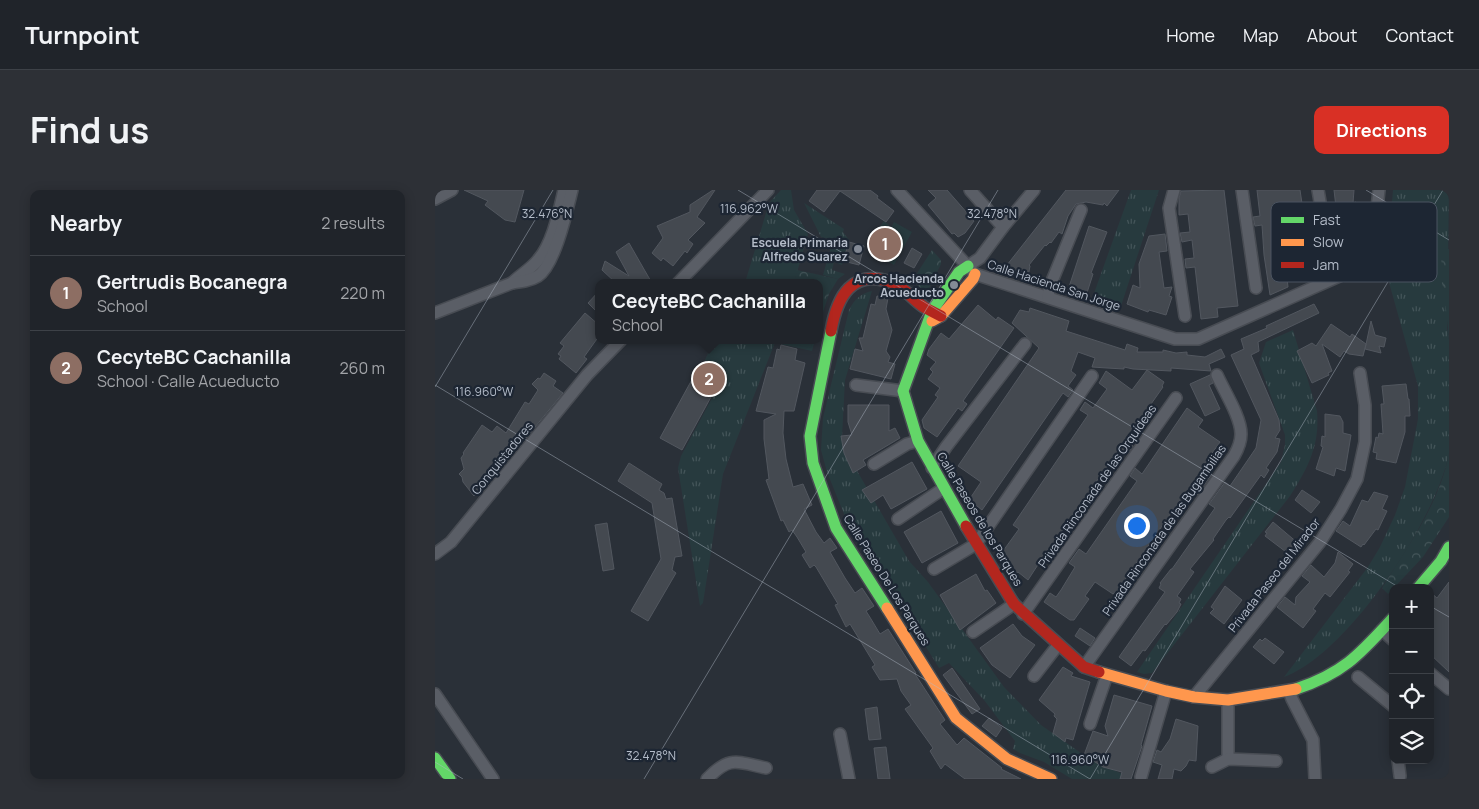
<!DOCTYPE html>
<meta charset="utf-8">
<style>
:root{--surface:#20242a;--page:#2d3036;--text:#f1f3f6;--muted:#a2a4a8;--line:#3d4147;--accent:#d93025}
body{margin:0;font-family:Manrope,sans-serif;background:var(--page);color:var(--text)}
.controls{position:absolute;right:15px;bottom:15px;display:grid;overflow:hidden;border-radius:10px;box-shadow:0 2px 12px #0003}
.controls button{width:45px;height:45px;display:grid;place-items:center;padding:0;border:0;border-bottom:1px solid var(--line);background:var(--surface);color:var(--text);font:25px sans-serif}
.you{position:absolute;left:701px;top:335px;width:18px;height:18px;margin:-12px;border:4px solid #fff;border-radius:50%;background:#1a73e8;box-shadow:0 0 0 8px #1a73e833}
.badge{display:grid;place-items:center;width:32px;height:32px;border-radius:50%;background:var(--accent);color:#fff;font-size:16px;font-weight:700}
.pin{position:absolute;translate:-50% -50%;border:2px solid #fff;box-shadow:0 1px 5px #0006}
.popup{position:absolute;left:160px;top:89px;width:228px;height:65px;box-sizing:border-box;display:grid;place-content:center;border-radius:10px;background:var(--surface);filter:drop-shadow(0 1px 4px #0005);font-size:16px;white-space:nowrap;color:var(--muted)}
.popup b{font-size:19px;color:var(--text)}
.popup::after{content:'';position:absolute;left:50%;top:100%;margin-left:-10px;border:10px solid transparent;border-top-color:var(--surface)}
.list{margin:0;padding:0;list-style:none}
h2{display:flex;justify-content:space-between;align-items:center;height:65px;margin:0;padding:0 20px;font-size:21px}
h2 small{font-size:16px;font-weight:400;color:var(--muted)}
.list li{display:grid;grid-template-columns:32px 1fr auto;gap:15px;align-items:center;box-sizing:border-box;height:75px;padding:0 20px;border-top:1px solid var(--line)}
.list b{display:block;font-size:19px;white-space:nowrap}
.list p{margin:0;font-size:16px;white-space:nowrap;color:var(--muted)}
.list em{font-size:16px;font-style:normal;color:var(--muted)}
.icon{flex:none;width:28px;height:28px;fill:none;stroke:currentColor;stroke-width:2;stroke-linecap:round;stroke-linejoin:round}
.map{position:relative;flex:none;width:1014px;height:589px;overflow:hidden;border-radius:10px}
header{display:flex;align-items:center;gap:30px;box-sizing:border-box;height:70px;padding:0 25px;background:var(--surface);border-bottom:1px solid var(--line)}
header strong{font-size:24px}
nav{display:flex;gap:28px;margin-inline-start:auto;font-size:18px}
.intro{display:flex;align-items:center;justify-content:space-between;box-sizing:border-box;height:120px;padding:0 30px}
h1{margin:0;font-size:35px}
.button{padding:12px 22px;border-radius:10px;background:var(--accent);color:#fff;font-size:18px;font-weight:700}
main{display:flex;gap:30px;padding:0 30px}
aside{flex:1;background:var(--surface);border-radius:10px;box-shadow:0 2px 12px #0003}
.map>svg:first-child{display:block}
</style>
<header>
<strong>Turnpoint</strong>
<nav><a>Home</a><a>Map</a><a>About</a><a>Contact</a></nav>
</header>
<div class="intro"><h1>Find us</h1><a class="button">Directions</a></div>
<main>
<aside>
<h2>Nearby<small>2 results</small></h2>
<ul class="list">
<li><span class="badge" style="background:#8d6e63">1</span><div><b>Gertrudis Bocanegra</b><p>School</p></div><em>220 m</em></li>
<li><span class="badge" style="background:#8d6e63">2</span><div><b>CecyteBC Cachanilla</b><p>School · Calle Acueducto</p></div><em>260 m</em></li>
</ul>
</aside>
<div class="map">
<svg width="1014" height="589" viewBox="0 0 1014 589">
<defs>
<pattern id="grass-tufts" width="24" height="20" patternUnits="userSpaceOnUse" patternTransform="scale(1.25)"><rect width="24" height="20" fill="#273a3e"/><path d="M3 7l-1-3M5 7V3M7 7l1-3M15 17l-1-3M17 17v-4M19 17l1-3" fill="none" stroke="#445559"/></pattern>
<pattern id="park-crowns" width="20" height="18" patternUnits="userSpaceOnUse" patternTransform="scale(1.25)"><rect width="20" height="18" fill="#273a3e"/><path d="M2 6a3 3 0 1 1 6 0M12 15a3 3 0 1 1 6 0" fill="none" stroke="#445559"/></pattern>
</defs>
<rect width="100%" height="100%" fill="#2a3038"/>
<g fill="url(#grass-tufts)">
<path d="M346,0H356L359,20L373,44L359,93H310L334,13Z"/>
<path d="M696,0H724L685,119L657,109Z"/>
<path d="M958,0H1014L1012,138L1014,150V263C1002,328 913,464 849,487L933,377L945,357L960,325L970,297L983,229V196L955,96L951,53L956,24Z"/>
<path d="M369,13L409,39L408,42L414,50L407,75L399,72L397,80L410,84L403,89L388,85L398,50L386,47Z"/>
<path d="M449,31L454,35L438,58L434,51Z"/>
<path d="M437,101L410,190L407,247L410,260L474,371L493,392L569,497L606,535L653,568L698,589H637L609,572L585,563L578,559L580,551L549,510L514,473L504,478L409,324L392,282L386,260L388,228L414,120C419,110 426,103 437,101Z"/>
<path d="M858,140L882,221C885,255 873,278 855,306L717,483L709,484L702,482L846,272L850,255V245L824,173L831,152Z"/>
<path d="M279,150H341L288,284L268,413L265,416L243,278L246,266L291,182L270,170Z"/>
</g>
<g fill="url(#park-crowns)">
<path d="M1012,59H1014V150L1006,68Z"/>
<path d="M497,60L506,70V74L492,102H491L477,91Z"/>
<path d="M362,80L403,89L394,104L384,134V93H359Z"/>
<path d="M341,150H380L377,161L341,153Z"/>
<path d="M1014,263V327L988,367L953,404L947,398C973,356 1005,313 1014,263Z"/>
</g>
<g fill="#273a3e">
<path d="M459,32L477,42L459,75L441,65Z"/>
<path d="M356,150H377L376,158L356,154Z"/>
</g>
<g fill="#444950" stroke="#52575f">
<path d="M29,0H89L80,32L70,30L50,15L53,11Z"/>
<path d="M278,0H280L262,27L270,33L253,50L258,54L252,63L250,61L238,76L228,68L226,71L217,63L228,48L222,36L255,22V15Z"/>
<path d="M382,0H435L443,6L442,8L459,21L451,32L405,1L389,22L374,11Z"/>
<path d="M493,0H512L533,24L539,31L530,43L523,47L519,43L517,44L508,33L493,15L501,8Z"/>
<path d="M631,0H684L672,16L669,13L668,15L651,12L641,14L633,26L627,44L624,42L616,53L615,52L611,56L610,55L594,75L595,76L593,87L584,84L582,87L572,83L576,78L572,75Z"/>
<path d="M789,0L803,116L782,118L783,127L766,129L760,77L751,78L750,69L759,68L757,50L747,52L745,43L755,42L753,24L744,25V8L746,1Z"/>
<path d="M822,0H865L872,47L874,83H869L870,86L852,88L853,97L835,105L829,65L827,35L820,36L818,27L825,26Z"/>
<path d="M899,0H919L918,13L921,12L923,23L919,24L920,38H918V42L905,44L902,26L895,27L894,18L901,17Z"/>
<path d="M654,36L672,42L656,83L658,84L650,109L632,103Z"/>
<path d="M730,44L732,61L724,62L729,98L737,97L734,106L737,107L731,125L714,120L713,122L692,114L698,95L705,98L704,74L714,46Z"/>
<path d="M414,52L429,56L424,75L408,71Z"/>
<path d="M194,53L210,81L217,93H181L167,80L170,71L194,86L181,62Z"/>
<path d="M477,58L487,64L479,78L469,73Z"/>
<path d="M164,101V124L153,113Z"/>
<path d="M442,106L453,108L451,119L457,140L451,161L455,167L453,172L460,174L456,189L415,179L420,159L428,161L424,148H428L436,114L440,115Z"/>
<path d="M879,114L884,123L823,152L824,161L816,165L844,230L845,240L840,248L845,249L842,262L831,278L834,280L829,288L826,285L795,328L794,327L791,330L778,349L779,350L755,379L759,382L742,406L746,409L744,413L746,414L742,422L731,435L730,434L710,461L708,460L696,476L684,467L730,402L724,398L726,394L725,393L736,379H737L780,318L774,314L790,292L795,296L821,258L826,230L796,165L809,159L806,149L832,138L831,136Z"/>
<path d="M543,115L561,130L563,127L579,138L528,211L532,214L527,221L523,218L502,247L489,238L487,230L503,207L500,205L505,198L493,189L498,182L495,179L501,172L492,165L494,159L506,143L514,149Z"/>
<path d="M595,118L634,131L631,141L690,160L692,154L703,158L702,162H728V160L741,163L752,162V165L770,167L786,159L790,167L774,174L776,181L736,178V181L698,179L689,177V179L672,178L657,177L660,168L643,162L636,181L641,185L633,196L638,200L633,207L628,203L547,320L534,310L546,292L523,276L604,158L577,133L585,120L594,122Z"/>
<path d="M150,123L164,135V146L149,167L152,169L141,183L124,169L126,166L123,164L129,156L125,153Z"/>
<path d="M936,131L940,145L951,148L949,157L944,156L946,163L930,159Z"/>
<path d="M896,134L915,147L917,144L931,154L928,166L914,164L909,161L905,167L887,154L897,181L893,183L894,185L877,193L862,161L877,153L881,156Z"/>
<path d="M346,155L362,159L360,170L370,173L359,221H349L348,243L351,269L358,297L368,294L377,315L369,319L381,342L389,353L395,348L402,358L395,362L410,388L420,403L427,398L439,416L431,421L436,429L445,444L453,439L481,483L480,484L510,530L505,534L522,555L529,548L567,578L566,579L586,589H530L510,574L506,579L495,561L498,558L470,519L476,515L466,501L462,489L445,490L437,477L440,475L415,434L411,437L400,415L403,414L381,377L379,375L375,378L367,365L371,362L362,347L357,340L354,342L348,330L346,331L331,290L334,289L329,249V230L341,224L321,221L333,177L338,178L342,159L345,160Z"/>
<path d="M266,173L288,185L247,260L225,248Z"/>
<path d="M712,180L729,192L727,196L728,197L690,251L698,256L693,263L685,258L644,316L652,321L646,329L639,324L614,360L621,365L616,372L608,367L593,390L583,382L575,387L563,368L584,339L578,335L653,225L645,220L650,212L658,218L672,199L664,193L671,181L697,200Z"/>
<path d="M109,183L121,191L118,196L128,203L91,248L88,247L73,266L75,267L62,284L39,306L28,292L27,287L24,284L29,279L26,268L29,264L28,263L47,235L57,242L62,236L71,243L90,212L94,214L103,200L97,194L103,188L105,189Z"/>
<path d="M775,185L778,193L774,195L785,219L770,226L755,194Z"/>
<path d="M971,194L973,209H974L975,226H970V242L961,273L941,269L942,263L938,262L941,247L943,248L944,243L948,244L946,214H949L947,196Z"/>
<path d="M413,215H454V241L460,238L465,248L428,270L431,275L418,283L409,263L406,246L417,245L413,232Z"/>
<path d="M752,218L768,230L763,237L785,252L775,266L783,271L775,282L777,284L762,305L760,304L752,315L745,310L682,401L678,404L660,392L650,406L654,409L639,430H635L609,412L615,403L621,407L626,400L640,377L634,373L644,359L651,364L702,291L695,286L700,278L707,284Z"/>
<path d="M890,224L905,226L908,232V243L916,245L910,281L901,278L899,286L881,279L888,257L886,256L887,246L890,247Z"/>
<path d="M477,272L492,299L456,319L448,305L436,313L427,300Z"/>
<path d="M194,273L227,294L224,300L229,303L231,309L237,308L247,366L240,367L237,380L241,383L213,431L196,421L226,369L217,313L183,291Z"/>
<path d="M867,300L885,312L876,323L860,310Z"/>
<path d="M939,302L953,306L947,319L952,321L943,340L941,339L929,355L928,354L926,357L901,341L908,331L915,336L927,310L933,312Z"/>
<path d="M506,321L523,353L487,373L469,342Z"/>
<path d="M838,332L864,354L855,365L830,346L832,343L830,342Z"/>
<path d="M172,333L179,379L168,381L160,335Z"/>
<path d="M903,362L918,374L913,381L915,382L895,407L890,403L878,419L881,421L868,438L842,417L850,407L860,415L861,407L875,392L867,386L876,375L889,387L900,373Z"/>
<path d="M541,384L550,401L552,400L561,413L525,440L505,405Z"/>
<path d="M1014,392V482L995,464V402L1002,408Z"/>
<path d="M790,396L807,410L789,434L775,423L779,419L776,417Z"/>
<path d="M578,434L587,446L600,455L575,488L557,475L545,458Z"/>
<path d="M645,438L660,448L655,456L640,446Z"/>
<path d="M830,448L849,462L839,474L818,457L825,449L827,451Z"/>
<path d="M628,477L638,483L636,486L655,492L638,550L631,548L630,552L618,543L622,529L619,526L620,524L604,510Z"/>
<path d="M517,478L545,519L537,524L508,485Z"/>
<path d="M679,505L717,516L706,555L707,556L696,589H685L687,582L668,577L649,565L658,541L673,546L670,536Z"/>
<path d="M442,517L446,549L434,550L430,519Z"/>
<path d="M554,528L567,538L561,547L547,536Z"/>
<path d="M741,529L763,536L761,571L754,570L751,576L746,581L739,579L737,589H723L727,575L718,572L722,560L726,562L735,549Z"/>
<path d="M451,557L455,589H443L439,558Z"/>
</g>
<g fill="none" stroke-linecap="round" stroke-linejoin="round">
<g stroke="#484c53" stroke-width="14">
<g id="street">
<path d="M462,0L540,84L740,149H763L911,83L939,45L944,0"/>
<path d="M535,0L568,37"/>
<path d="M739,0L734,18L750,126"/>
<path d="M807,0L821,98"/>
<path d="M883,0L894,64"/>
<path d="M0,9L17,0"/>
<path d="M533,76L545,68L568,37L599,0"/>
<path d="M77,93C85,85 96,79 103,70C118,53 124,21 129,0"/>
<path d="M243,93L333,0"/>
<path d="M613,107L615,96L646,20"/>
<path d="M0,123L77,93C86,92 95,91 103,86C120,75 132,20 137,0"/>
<path d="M421,195L468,201"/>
<path d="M439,274L472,254L483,251"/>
<path d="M497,278L511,257L590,154"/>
<path d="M463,329L509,298"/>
<path d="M0,364L16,352L152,185L186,150"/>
<path d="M499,379L541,354L657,186"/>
<path d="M588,424L741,208"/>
<path d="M947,440L958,450"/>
<path d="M538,442L579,414"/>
<path d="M649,477L799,266C803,259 806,252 806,244C806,227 789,201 782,185"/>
<path d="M995,483L1014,499"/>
<path d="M599,486L623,455"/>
<path d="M923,487L958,516"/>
<path d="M854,501L857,509L878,550L880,589"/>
<path d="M0,504L58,589"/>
<path d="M759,507L885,352L906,319L922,289L930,252V215L925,183"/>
<path d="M655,534L672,485"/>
<path d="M405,544L414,589"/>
<path d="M793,569V510"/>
<path d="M963,570L965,586"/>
<path d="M777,577L793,569L841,571"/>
<path d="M706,587L731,501"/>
<path d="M272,589C295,565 302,572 331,578"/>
</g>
</g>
<g stroke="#484c53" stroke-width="14">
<g id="fast">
<path d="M396,141L375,246L378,273L401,338L452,418"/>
<path d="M531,336L483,251L468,201L497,121L524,82L533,76"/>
<path d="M983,398L1006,371L1014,357"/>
<path d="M861,499C909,483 925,464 958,428"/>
<path d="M0,568L15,589"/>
</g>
</g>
<g stroke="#484c53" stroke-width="14">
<g id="slow">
<path d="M497,131L506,126L538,89L540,84"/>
<path d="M452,418L521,528L572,569L616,589"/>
<path d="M664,482L731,501L759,507L793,510L861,499"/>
</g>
</g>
<g stroke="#484c53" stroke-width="14">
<g id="jam">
<path d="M396,141C402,107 417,77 458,93C469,97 478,110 489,117C494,120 500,123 506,126"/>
<path d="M531,336L579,414L649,477L664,482"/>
</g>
</g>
<use href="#street" stroke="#5a5e66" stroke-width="11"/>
<use href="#fast" stroke="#63d668" stroke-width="11"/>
<use href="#slow" stroke="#ff974d" stroke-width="11"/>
<use href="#jam" stroke="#b3261e" stroke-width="11"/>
</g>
<path fill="none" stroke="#b4bcc9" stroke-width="1" stroke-opacity="0.45" d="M303,0L965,398M931,0L1014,50M0,195L655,589M0,197L118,0M995,416L1014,427M0,572L28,589M209,589L563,0M655,589L1008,0"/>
<g fill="#848b96" stroke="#1d2633" stroke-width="2">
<circle cx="423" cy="59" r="5"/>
<circle cx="519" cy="95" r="5"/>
</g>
<g text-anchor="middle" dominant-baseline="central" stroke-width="4.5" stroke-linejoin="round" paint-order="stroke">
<g font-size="12" font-weight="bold" fill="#b4bcc9" stroke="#1d2633" text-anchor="end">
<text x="413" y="52">Escuela Primaria<tspan x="413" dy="14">Alfredo Suarez</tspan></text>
<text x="509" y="88">Arcos Hacienda<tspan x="509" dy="14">Acueducto</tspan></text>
</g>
<g font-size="12" fill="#b4bcc9" stroke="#1d2633">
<text transform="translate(619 95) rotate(18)">Calle Hacienda San Jorge</text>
<text transform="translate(67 268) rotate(-51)">Conquistadores</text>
<text transform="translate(662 296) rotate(-55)">Privada Rinconada de las Orquídeas</text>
<text transform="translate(545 329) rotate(59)">Calle Paseos de los Parques</text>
<text transform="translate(729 340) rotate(-55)">Privada Rinconada de las Bugambilias</text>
<text transform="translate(839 385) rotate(-52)">Privada Paseo del Mirador</text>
<text transform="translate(452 390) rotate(58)">Calle Paseo De Los Parques</text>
</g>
</g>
<rect x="836" y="12" width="166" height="80" rx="8" fill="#1d2633" stroke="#4a5360" stroke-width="1"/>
<rect x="846" y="27" width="23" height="6" fill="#63d668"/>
<rect x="846" y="49" width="23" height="7" fill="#ff974d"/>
<rect x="846" y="72" width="23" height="6" fill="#b3261e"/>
<g font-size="14" fill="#b4bcc9">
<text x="878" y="35">Fast</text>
<text x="878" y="57">Slow</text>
<text x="878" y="80">Jam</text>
</g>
<g font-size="12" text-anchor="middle" fill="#b4bcc9" stroke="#1d2633" stroke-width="4.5" stroke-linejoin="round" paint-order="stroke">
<text x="314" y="23">116.962°W</text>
<text x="112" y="28">32.476°N</text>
<text x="557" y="28">32.478°N</text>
<text x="49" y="206">116.960°W</text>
<text x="216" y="570">32.478°N</text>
<text x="645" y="574">116.960°W</text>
</g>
</svg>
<div class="controls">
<button>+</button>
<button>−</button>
<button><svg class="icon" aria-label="locate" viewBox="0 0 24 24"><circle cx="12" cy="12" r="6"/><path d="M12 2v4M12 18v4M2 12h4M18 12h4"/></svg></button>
<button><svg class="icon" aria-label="layers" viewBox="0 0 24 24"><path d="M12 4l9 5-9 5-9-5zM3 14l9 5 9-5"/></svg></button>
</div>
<div class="you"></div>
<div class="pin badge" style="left:450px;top:54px;background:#8d6e63">1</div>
<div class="pin badge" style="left:274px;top:189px;background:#8d6e63">2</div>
<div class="popup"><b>CecyteBC Cachanilla</b>School</div>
</div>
</main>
